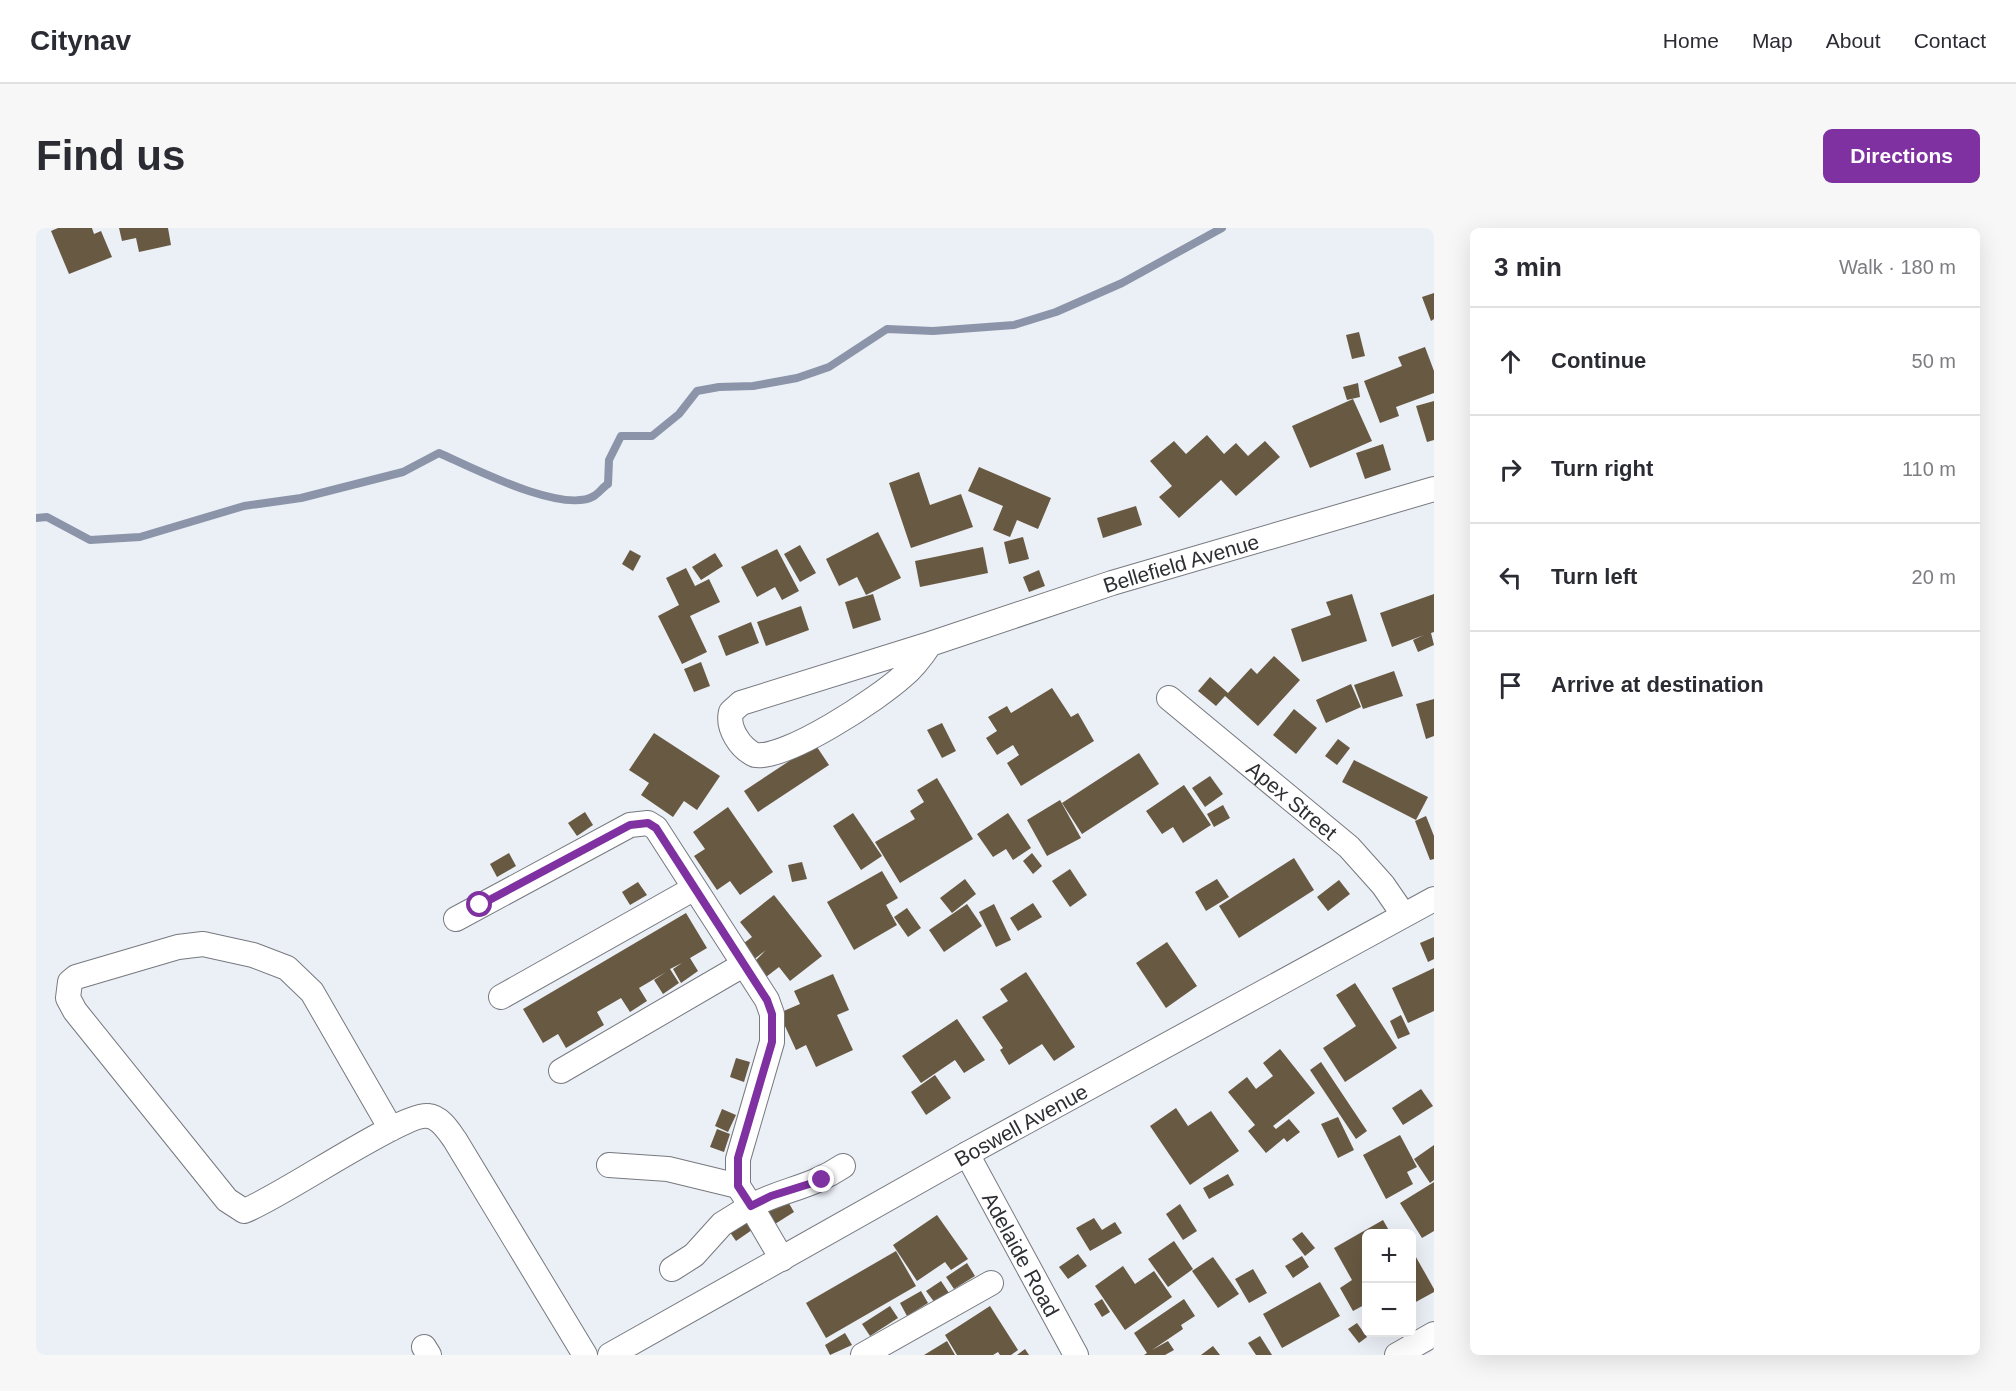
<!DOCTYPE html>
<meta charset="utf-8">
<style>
:root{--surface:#fff;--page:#f7f7f7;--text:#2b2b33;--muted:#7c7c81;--line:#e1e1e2;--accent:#7f31a1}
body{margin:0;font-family:Helvetica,sans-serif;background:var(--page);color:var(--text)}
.controls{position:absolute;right:18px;bottom:18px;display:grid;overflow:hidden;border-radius:9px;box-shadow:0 6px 24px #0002}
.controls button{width:54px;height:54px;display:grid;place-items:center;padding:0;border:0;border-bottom:2px solid var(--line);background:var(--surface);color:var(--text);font:30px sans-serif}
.stop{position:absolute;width:18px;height:18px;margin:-14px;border:4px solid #7f31a1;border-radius:50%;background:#fff}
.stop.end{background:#7f31a1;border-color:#fff;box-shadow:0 2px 6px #0008}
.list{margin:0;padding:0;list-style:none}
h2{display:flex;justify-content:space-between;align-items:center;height:78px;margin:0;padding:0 24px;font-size:26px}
h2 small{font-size:20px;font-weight:400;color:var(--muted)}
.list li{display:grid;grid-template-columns:39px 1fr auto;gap:18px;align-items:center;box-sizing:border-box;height:108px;padding:0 24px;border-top:2px solid var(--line)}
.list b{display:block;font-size:22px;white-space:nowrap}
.list em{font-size:20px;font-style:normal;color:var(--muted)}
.icon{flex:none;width:33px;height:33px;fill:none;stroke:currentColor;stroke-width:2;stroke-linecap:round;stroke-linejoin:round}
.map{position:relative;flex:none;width:1398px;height:1127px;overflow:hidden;border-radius:9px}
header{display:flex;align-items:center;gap:36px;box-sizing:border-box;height:84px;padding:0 30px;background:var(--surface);border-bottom:2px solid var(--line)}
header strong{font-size:28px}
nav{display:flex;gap:33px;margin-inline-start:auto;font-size:21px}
.intro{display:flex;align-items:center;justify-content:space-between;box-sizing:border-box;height:144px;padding:0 36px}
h1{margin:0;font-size:42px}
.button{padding:15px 27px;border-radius:9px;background:var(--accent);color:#fff;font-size:21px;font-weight:700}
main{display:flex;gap:36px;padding:0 36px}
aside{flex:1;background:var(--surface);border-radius:9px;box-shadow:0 6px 24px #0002}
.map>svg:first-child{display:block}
</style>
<header>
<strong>Citynav</strong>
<nav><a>Home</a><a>Map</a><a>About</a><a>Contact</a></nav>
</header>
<div class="intro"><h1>Find us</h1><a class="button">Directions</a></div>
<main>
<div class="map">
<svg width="1398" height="1127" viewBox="0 0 1398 1127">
<rect width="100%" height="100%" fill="#ebeff6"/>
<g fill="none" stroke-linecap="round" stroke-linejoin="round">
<path stroke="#8b94a8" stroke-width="8" d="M0,290L11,289L54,312L104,309L208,278L265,270L367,244L403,225C435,239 527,287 558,268C563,265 567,259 572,256L573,232L585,208H616L643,186L661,163L683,159L717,158L761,150L793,139L851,101L897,103L978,97L1020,84L1086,55L1186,0"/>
</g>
<g fill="#685942">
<path d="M22,0H56L58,6L65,3L76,29L33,46L15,3Z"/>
<path d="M83,0H132L135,17L103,24L100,10L86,13Z"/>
<path d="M1398,65V91L1395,93L1386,69Z"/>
<path d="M1323,104L1329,128L1316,131L1310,107Z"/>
<path d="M1389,119L1398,143V165L1360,179L1363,188L1344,195L1328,153L1366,138L1362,129Z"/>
<path d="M1322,155L1324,169L1311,172L1307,159Z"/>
<path d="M1317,171L1336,213L1274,240L1256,198Z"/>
<path d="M1398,173V212L1391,214L1380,178Z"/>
<path d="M1171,207L1188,226L1200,215L1212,228L1229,213L1244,229L1200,268L1185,252L1143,290L1123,269L1136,258L1114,233L1138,213L1150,226Z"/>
<path d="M1347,216L1355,242L1329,251L1320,225Z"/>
<path d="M943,239L1015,270L1002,301L981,292L974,309L957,302L967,278L932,263Z"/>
<path d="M883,244L894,277L925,266L937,299L875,320L853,255Z"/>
<path d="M1100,278L1106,297L1067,310L1061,290Z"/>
<path d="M842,304L865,350L830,367L821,349L803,358L790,331Z"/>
<path d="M987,309L993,331L973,336L968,314Z"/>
<path d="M764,317L780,345L764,354L748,326Z"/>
<path d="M947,319L952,345L884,359L879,333Z"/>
<path d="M741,321L763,363L746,372L739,359L721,369L705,339Z"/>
<path d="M594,322L605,328L597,343L586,336Z"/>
<path d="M679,325L687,338L665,352L656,339Z"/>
<path d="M650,340L659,358L673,351L684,374L654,388L671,424L646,436L622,388L643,377L630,350Z"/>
<path d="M1003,342L1009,358L993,364L987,349Z"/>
<path d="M837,366L845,392L817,401L809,374Z"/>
<path d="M1316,366L1331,413L1266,434L1255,401L1295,387L1290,374Z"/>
<path d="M1398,366V404L1395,405L1398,417L1382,424L1377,412L1388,407L1356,419L1344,385Z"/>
<path d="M765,378L773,402L730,418L721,394Z"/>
<path d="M715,394L723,415L690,428L682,408Z"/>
<path d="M1238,428L1264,452L1222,498L1189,468L1180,478L1162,463L1174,449L1192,465L1215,440L1221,446Z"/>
<path d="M665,434L674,458L658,464L648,441Z"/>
<path d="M1358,443L1367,468L1327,481L1318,457Z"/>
<path d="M1315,456L1325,479L1290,495L1280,472Z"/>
<path d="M1016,460L1035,489L1042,485L1058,513L985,558L971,535L983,527L977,517L961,527L950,510L961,503L952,489L971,478L975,485Z"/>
<path d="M1398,471V508L1390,511L1380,476Z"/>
<path d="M1258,481L1281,500L1260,526L1237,507Z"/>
<path d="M906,495L920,523L906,530L891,502Z"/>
<path d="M618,505L684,548L661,582L648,573L637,589L605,567L613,555L593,542Z"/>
<path d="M1302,511L1314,520L1301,537L1289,528Z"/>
<path d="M779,516L793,537L722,584L708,563Z"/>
<path d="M1103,525L1123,556L1046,606L1026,575Z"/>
<path d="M1318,532L1392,569L1380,592L1306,554Z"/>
<path d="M1174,548L1187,566L1169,579L1156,560Z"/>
<path d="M901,550L937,611L864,655L839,614L879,591L874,583L888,574L881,562Z"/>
<path d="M1148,557L1175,597L1147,615L1137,599L1126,606L1110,583Z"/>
<path d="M1024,572L1045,610L1011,628L991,592Z"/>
<path d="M1187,577L1194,590L1178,599L1171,586Z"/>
<path d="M692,579L737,644L704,667L694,653L681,662L658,628L669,621L657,604Z"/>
<path d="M549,584L557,597L541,608L532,595Z"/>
<path d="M817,585L846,628L825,642L797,598Z"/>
<path d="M972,585L995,620L977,632L970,621L957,629L941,606Z"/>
<path d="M1390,588L1398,608V631L1394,632L1379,593Z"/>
<path d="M473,625L480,638L461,649L454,636Z"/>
<path d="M996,625L1006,638L997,646L987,633Z"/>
<path d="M1258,630L1278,662L1203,710L1183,678Z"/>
<path d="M766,634L771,651L756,654L752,637Z"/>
<path d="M1034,641L1051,667L1034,679L1016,653Z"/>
<path d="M846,643L862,670L850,677L861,697L818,722L791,674Z"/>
<path d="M929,651L940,666L916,685L904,670Z"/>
<path d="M1181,651L1193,669L1170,683L1159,664Z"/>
<path d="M1303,652L1314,666L1292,683L1281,669Z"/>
<path d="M602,654L611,667L594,677L586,664Z"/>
<path d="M738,667L786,728L754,753L743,739L730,749L718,734L730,722L716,733L704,718L716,709L704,694Z"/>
<path d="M997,675L1006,689L982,703L974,690Z"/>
<path d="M931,676L946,698L908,724L893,702Z"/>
<path d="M958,676L975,712L960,719L943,684Z"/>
<path d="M871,680L885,700L872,709L858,689Z"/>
<path d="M650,685L671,720L654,730L662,743L645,755L637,741L646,735L634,741L643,755L627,766L618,752L630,744L603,760L611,773L594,784L585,770L561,784L568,797L530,820L522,806L507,815L487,781Z"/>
<path d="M1398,709V731L1392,734L1384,715Z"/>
<path d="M1131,714L1161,758L1130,780L1100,735Z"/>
<path d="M1398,740V783L1372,795L1356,760Z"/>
<path d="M990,744L1039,819L1018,833L1006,816L973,837L964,822L967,820L946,789L972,773L964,761Z"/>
<path d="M797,746L813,782L801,787L817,822L780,839L770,817L760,822L743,785L764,776L758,763Z"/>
<path d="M1319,755L1361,820L1309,854L1287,820L1320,798L1300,767Z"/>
<path d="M1365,787L1374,806L1362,811L1354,793Z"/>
<path d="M921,791L949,832L928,845L919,832L885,855L866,828Z"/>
<path d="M1244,821L1279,865L1237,898L1240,901L1253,891L1264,904L1251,914L1248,910L1230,925L1212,903L1219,897L1192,864L1211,849L1220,861L1237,848L1227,835Z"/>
<path d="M700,830L714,834L708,854L694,849Z"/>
<path d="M1285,834L1331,903L1320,911L1274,842Z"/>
<path d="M899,847L915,870L890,887L875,864Z"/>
<path d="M1385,861L1397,878L1367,897L1356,880Z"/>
<path d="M1140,880L1152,898L1175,883L1203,923L1154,957L1114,898Z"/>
<path d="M686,881L700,887L692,904L679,898Z"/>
<path d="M1302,889L1318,922L1302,930L1285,896Z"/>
<path d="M681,901L694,906L688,924L674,919Z"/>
<path d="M1364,907L1381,939L1371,944L1377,956L1350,971L1327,927Z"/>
<path d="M1398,917V952L1394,955L1378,931Z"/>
<path d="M1192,946L1198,957L1173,971L1167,960Z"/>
<path d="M1398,954V1003L1386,1010L1364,975Z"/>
<path d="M747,965L758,984L739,996L727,978Z"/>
<path d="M1144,976L1161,1003L1147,1012L1130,986Z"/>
<path d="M901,987L932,1031L915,1042L909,1034L881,1053L857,1017Z"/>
<path d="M707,989L716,1002L700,1013L691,1000Z"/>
<path d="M1058,990L1066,1002L1079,994L1086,1005L1054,1023L1040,1000Z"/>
<path d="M1347,992L1355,1006H1330V1076L1317,1083L1304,1060L1316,1052L1298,1020Z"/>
<path d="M1266,1004L1279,1020L1269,1028L1256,1011Z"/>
<path d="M1138,1013L1157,1041L1132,1059L1112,1031Z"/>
<path d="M1376,1022L1398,1061V1064L1378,1075L1376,1071Z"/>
<path d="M860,1023L880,1058L790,1110L770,1075Z"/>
<path d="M1042,1026L1051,1038L1032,1051L1023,1039Z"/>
<path d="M1266,1028L1273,1039L1257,1050L1249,1038Z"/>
<path d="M1177,1029L1203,1066L1182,1080L1156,1043Z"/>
<path d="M931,1035L939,1048L918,1061L910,1049Z"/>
<path d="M1087,1038L1099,1056L1118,1043L1136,1069L1089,1102L1059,1058Z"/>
<path d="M1217,1041L1231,1065L1213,1075L1199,1051Z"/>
<path d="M905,1053L913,1065L899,1075L890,1063Z"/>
<path d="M1284,1054L1304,1088L1246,1120L1227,1086Z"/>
<path d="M885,1063L892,1075L871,1088L864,1075Z"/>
<path d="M1066,1071L1074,1084L1066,1089L1058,1076Z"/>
<path d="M1148,1071L1159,1088L1145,1097L1147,1101L1116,1122L1132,1113L1138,1122L1129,1127H1108L1111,1125L1098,1105Z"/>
<path d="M854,1078L862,1090L834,1108L826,1096Z"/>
<path d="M954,1078L982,1122L975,1127H964L962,1124L957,1127H921L909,1107Z"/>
<path d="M1321,1095L1331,1109L1323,1115L1312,1101Z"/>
<path d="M809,1105L816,1117L794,1127L789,1117Z"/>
<path d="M1224,1108L1236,1127H1220L1212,1115Z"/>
<path d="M911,1113L919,1127H888Z"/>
<path d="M1177,1118L1184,1127H1165Z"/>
<path d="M989,1121L993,1127H981Z"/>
</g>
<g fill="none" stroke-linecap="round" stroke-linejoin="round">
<g stroke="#76797f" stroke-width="26">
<g id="minor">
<path id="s1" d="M894,416C886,428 878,439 867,448C843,470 750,532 719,527C704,520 691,500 695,484L705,475L894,416L1076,355L1398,261"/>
<path id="s2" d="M1133,470L1313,619L1347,657L1367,686"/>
<path d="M420,691L594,597L612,595L620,600L731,772L736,786V814L702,931V958L715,978L686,996L658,1027L636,1041"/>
<path d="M465,769L657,661"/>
<path d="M525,843L707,737"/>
<path d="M355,901L276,764L251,740L217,727L167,716L142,719L40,749L34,754L32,770L39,783L191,972L208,983C244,970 367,884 392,888C404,889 412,902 419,912L549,1127"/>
<path id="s3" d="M931,926L1040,1127"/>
<path d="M573,937L632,941L702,958"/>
<path d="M746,1031L715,978C748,961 774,960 807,938"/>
<path d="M388,1119L393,1127"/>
<path id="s4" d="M574,1127L931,926L1398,671"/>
<path d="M827,1127L955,1055"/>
<path d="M1361,1127L1398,1106"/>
</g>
</g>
<use href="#minor" stroke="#fff" stroke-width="24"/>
</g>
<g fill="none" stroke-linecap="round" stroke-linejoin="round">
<path stroke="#7f31a1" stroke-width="8" d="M444,677L594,597L612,595L620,600L731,772L736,786V814L702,930V958L715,978L735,968L786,952"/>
</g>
<g text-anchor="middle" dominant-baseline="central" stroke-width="6" stroke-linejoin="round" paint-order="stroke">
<g font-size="21" fill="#2e2f32" stroke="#fbfcfe">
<text stroke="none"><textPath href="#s1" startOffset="740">Bellefield Avenue</textPath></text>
<text stroke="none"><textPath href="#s2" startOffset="160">Apex Street</textPath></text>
<text stroke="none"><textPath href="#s4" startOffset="471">Boswell Avenue</textPath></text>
<text stroke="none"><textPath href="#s3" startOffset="114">Adelaide Road</textPath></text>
</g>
</g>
</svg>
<div class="controls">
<button>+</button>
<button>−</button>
</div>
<div class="stop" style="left:444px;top:677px"></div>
<div class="stop end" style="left:786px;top:952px"></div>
</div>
<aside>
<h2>3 min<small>Walk · 180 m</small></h2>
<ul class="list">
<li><svg class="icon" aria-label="ahead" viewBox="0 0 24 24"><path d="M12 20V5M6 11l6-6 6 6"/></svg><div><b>Continue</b></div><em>50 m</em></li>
<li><svg class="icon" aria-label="right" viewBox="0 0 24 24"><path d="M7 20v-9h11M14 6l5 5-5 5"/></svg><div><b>Turn right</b></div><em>110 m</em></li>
<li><svg class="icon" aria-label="left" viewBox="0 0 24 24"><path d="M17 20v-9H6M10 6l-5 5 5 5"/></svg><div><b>Turn left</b></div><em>20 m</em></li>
<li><svg class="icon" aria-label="arrive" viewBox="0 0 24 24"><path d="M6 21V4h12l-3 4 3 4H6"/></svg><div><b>Arrive at destination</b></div></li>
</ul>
</aside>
</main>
